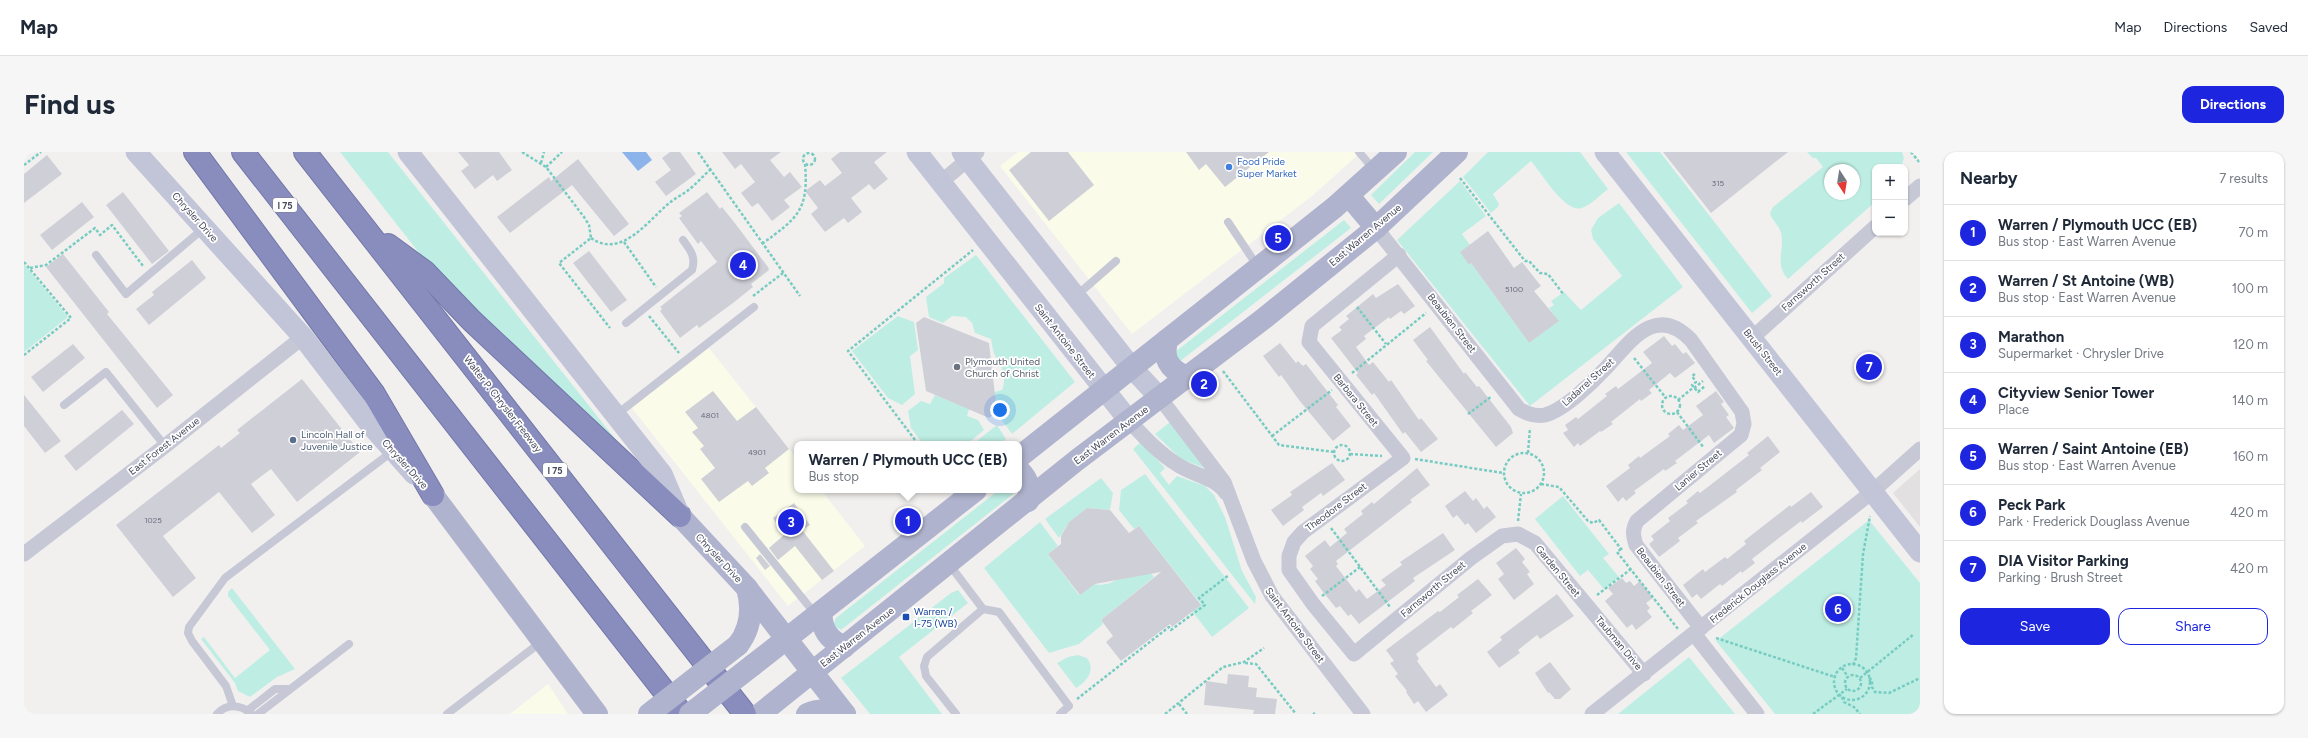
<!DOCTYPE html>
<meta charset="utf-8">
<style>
:root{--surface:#fff;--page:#f6f6f7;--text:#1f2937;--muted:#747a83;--line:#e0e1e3;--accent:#1d26de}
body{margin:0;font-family:Figtree,sans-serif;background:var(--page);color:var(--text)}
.controls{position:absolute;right:12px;top:12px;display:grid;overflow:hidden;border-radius:8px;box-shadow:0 1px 3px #0004}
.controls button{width:36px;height:36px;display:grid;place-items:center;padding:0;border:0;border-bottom:1px solid var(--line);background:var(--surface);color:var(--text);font:20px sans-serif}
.compass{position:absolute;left:1800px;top:12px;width:36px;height:36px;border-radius:50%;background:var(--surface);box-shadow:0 1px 3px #0004;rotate:168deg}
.you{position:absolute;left:976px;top:258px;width:14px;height:14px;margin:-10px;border:3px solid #fff;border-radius:50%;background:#1a73e8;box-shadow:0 0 0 6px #1a73e833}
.badge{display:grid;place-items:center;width:26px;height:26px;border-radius:50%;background:var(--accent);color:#fff;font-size:13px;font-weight:700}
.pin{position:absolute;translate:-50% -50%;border:2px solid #fff;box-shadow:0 1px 4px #0006}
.popup{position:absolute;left:770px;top:289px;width:228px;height:52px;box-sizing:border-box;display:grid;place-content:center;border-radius:8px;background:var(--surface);filter:drop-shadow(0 1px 3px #0005);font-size:13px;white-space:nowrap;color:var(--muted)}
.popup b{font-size:15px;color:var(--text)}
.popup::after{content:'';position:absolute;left:50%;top:100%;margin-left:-8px;border:8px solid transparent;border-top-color:var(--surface)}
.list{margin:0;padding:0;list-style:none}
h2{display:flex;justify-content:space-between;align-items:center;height:52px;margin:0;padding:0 16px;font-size:17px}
h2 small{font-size:13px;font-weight:400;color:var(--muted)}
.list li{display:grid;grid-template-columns:26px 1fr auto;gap:12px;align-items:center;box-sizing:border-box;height:56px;padding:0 16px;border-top:1px solid var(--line)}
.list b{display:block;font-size:15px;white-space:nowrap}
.list p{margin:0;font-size:13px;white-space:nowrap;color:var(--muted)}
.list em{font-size:13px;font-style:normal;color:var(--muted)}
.actions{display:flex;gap:8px;padding:12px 16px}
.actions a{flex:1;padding:9px 0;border:1px solid var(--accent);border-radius:12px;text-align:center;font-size:14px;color:var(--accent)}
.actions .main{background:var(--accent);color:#fff}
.map{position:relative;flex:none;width:1896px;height:562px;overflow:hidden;border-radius:12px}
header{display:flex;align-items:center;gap:24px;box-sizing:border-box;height:56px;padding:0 20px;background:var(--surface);border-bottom:1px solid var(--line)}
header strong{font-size:19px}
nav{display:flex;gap:22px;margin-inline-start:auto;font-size:14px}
.intro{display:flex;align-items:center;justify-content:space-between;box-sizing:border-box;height:96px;padding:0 24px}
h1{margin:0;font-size:28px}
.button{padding:10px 18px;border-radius:12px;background:var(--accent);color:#fff;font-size:14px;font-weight:700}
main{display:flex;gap:24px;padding:0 24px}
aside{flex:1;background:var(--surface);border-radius:12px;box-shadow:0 1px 3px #0004}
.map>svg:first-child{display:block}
</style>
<header>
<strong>Map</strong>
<nav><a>Map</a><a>Directions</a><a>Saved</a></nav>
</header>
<div class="intro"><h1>Find us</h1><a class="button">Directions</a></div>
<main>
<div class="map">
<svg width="1896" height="562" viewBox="0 0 1896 562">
<rect width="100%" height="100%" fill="#f2f0ef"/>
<g fill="#fafce9">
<path d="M994,0H1337L1288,44L1108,182L976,14Z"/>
<path d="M685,196L773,307V338H797L841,394L764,454L608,256Z"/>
<path d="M524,532L544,562H486Z"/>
</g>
<path fill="#e3e0e1" d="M1896,317V375L1869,341Z"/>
<g fill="#beeee3" fill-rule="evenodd">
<path d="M316,0H364L604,303L560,267L482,185L410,120Z"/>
<path d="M1391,0H1409L1355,52L1347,43Z"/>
<path d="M1464,0H1556L1584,37C1576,43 1567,53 1558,56C1541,62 1517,20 1507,9L1469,42L1475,52L1474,55L1467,61L1439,25Z"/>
<path d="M1602,0H1636L1748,144L1728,161Z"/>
<path d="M1783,0H1878L1880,6L1877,15H1851V50L1764,127C1750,112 1761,98 1757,81C1755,73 1748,69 1746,61L1749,55L1799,15L1792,6H1789ZM1806,18H1830V42H1806Z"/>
<path d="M1436,29L1462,64L1438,82L1446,93L1436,100L1445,112L1447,111L1505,191L1534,169L1525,156L1530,153L1527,149L1540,140L1557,158L1598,124L1569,87L1567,78L1574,66L1595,51L1659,135L1506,254L1373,88Z"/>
<path d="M1320,68L1327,76L1155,210L1151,200Z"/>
<path d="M952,103L1051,230L988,282L974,263L970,240L978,238C983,226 978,214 972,205C969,201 968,192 967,187L951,181L948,171L942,165L928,164L919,171L905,165L902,145L920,131V126Z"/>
<path d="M0,112L44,165L0,200Z"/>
<path d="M874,164L890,170L894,198L886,204L891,242L878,253L864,246L828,199Z"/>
<path d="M911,243L945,257L943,264L954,268L960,278L943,292H899L887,276L884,259L897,249L906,252Z"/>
<path d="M1146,270L1180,316L1157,307L1131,282Z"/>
<path d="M973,273L982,287L975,292H949Z"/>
<path d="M1117,290L1141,316L1136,321L1145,333L1153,324L1181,334L1190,343L1201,365L1218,419L1232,445L1231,452L1109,297Z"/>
<path d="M1121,322L1225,456L1188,485L1168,459L1177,452L1115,374L1110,377L1095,358L1097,338Z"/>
<path d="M1077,326L1089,341L1086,358L1063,356L1045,370L1035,386L1021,367Z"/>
<path d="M975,338H994L817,478L809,473L812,466Z"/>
<path d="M1539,344L1585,402L1579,406L1595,425L1580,437L1564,418L1556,424L1511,367Z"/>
<path d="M1845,368L1896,431V562H1751L1692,489Z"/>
<path d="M1016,370L1034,394L1024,402L1055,443L1068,434L1069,432C1089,436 1104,421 1117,409L1130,425L1077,468L1079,472L1055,492L1025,501L960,416Z"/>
<path d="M208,436L271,517L253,525L226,545L214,539L211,531L177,487L180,485L211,526L246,498L204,444V440Z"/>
<path d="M934,438L944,451L875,505L918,562H846L817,526L927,441Z"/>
<path d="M1054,503L1063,506C1072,519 1063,529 1052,536L1033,511L1044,505Z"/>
<path d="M1665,505L1711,562H1594Z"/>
</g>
<path fill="#8cb3ea" d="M598,0H622L628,8L614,19Z"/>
<g fill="#cfcfd7">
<path d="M434,0H475L488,18L473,29L469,23L451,37L437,19L445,13Z"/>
<path d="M646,0H656L672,22L642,44L631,30L647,18L638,6Z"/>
<path d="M698,0H757L746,8L760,25L766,20L778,35L760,48L766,55L748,69L734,51L728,55L717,41L731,30L717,12L711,17Z"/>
<path d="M816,0H863L850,10L864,27L850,38L845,32L827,46L838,60L824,71L820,66L801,80L787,62L794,56L781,39L796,28L801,34L818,21L807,7Z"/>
<path d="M1007,0H1044L1070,33L1025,69L985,18Z"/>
<path d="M1162,0H1245L1201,35L1182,12L1175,18Z"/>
<path d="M1639,0H1764L1687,61Z"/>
<path d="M23,3L38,22L0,51V22Z"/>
<path d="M554,7L605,72L590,84L548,33L486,81L473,65L525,25L527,29Z"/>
<path d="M99,40L145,99L128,112L82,53Z"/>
<path d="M683,40L696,57L698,55L710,70L744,115L745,118L727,132L729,135L709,151L675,176L673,173L656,186L636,159L638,157L636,155L693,110L677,89L674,92L655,66L658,64L655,61Z"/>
<path d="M58,50L70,65L28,98L16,83Z"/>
<path d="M1464,79L1490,116L1498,110L1517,134L1510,139L1535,169L1505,191L1447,111L1445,113L1436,100Z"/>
<path d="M565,99L603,148L587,160L549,111Z"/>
<path d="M39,102L85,160L83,162L149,243L133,256L22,115Z"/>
<path d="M168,108L182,126L125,173L112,157L130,143L128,140Z"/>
<path d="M1374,132L1391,154L1380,162L1377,159L1366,167L1365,165L1340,184L1342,187L1332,195L1345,213L1349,210L1365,230L1367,228L1395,268L1397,266L1414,287L1397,300L1381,280L1379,282L1350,241L1348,243L1332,223L1334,221L1307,186L1318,178L1315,175L1325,167L1322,164L1338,151L1349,142L1352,146Z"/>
<path d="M900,165L965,191L973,260L965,266L902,239L892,171Z"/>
<path d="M1406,175L1440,222L1441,220L1453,235L1455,234L1487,275L1489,281L1472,295L1402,209L1404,208L1389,188Z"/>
<path d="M1640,184L1648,194L1651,192L1659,202L1662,200L1671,211L1651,226L1646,221L1625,238L1628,241L1617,249L1616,247L1587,270L1589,272L1577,280L1576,279L1556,294L1554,291L1550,295L1539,281L1544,278L1541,273L1552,265L1554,267L1583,244L1581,242L1592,234L1594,237L1628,211L1619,200Z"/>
<path d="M1256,191L1272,211L1274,209L1279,214L1282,212L1314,253L1312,255L1327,274L1309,289L1275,248L1257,223L1255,225L1239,204Z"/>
<path d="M49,192L61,206L19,240L7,225Z"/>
<path d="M278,227L336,300L273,350L247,317L227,332L251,363L228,381L195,340L139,384L172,426L149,445L92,373L195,293L197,296L216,281L213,278Z"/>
<path d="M689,239L713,269L732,255L765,297L741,316L745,321L728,334L724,329L695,350L677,327L691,316L676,297L680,294L668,280L674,276L661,260Z"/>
<path d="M1692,239L1700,250L1697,252L1705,263L1702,265L1710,276L1690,291L1685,283L1651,309L1653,311L1641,319L1640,317L1610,339L1612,341L1602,349L1599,345L1594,350L1582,334L1606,316L1604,313L1615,304L1616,306L1646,284L1644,282L1655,273L1659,278L1679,263L1672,254Z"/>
<path d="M0,243L37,289L21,301L0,274Z"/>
<path d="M98,258L110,272L52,319L40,304Z"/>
<path d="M1744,284L1756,300L1736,316L1738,318L1712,338L1713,340L1672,369L1674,371L1654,386L1656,389L1635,405L1625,392L1630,388L1627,384L1646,369L1644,366L1664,351L1662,349L1674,339L1676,341L1725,303L1723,301Z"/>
<path d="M1308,311L1321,328L1299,344L1297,341L1278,355L1280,358L1259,374L1247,358L1268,343L1266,340Z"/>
<path d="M1393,316L1406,333L1386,348L1388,350L1312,409L1314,412L1312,414L1332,440L1335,437L1343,447L1362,433L1357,428L1378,413L1376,410L1419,381L1431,398L1389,426L1391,429L1335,472L1327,462L1324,464L1316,454L1312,456L1299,440L1291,429L1294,427L1286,417L1289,414L1281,404L1301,388L1306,395L1323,381L1320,377L1339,362L1337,359L1348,350L1350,352Z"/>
<path d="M1441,339L1449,349L1452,346L1460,357L1463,354L1472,365L1452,381L1444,371L1441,373L1433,363L1429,366L1421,354Z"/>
<path d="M1787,340L1799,355L1778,371L1777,369L1728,407L1731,411L1718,421L1717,419L1698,434L1696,432L1677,447L1673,442L1668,446L1659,433L1679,417L1681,420L1701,405L1703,407L1722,392L1720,389L1766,353L1767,355Z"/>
<path d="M770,351L786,373L778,378L810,419L798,428L771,394L754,408L745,396L760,383L749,366Z"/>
<path d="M1063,356L1086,358L1105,381L1115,374L1177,453L1148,475L1146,472L1097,509L1082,490L1089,484L1077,468L1137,420L1071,432L1056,443L1024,402L1037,392V384L1045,370Z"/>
<path d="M1492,396L1501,407L1498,410L1506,420L1503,422L1510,432L1490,448L1474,427L1480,422L1472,411Z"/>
<path d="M736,402L746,414L741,418L732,406Z"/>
<path d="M1598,426L1602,431L1606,429L1610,434L1616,429L1629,446L1622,451L1626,456L1623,459L1628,465L1612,478L1608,472L1603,476L1581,449L1589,442L1584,436Z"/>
<path d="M1454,427L1468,443L1447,459L1449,461L1429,477L1427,475L1392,502L1395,507L1393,509L1412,535L1416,532L1424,543L1402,560L1394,549L1390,552L1382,540L1383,539L1371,524L1374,522L1366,511L1370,509L1362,498L1414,459L1416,460L1435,445L1433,443Z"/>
<path d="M1533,442L1550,464L1516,487L1513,483L1494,498L1496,501L1475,516L1463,500L1478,488L1476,485Z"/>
<path d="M1526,510L1547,537L1536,547H1531L1525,540L1524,541L1511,521Z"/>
<path d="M1204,522L1225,524L1224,535L1233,536L1232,545L1253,547L1251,562H1229L1230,558L1180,553L1182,529L1203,532Z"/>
</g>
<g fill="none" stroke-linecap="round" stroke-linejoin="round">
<g stroke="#7378a9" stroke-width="24">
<g id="highway">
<path d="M171,0L350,242L409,343"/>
<path d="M219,0L658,562"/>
<path d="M281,0L721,562"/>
<path d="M364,93L401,120L448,169L656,364"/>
</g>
</g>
<g stroke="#77ccc2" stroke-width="2.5" stroke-dasharray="3 2" stroke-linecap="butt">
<path d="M498,0L522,15L560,65L565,73L567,86L535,111L586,176"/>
<path d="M674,0L776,144"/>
<path d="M1887,0L1896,11"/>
<circle cx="785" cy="7" r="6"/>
<path d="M517,11L520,0"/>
<path d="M0,13L17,0"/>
<path d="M522,15L538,0"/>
<path d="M1436,26L1501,109H1505L1516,121L1524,122L1540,143"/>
<path d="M567,86C597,107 623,70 644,52C651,46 660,42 667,36C674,30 680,23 687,17"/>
<path d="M600,90L632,135"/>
<path d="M738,92C773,66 785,59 781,12"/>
<path d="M0,110L47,166L0,203"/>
<path d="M6,116L22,113L71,76L76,83L88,73L119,114"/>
<path d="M729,144L759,121"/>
<path d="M1333,155L1362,192"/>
<path d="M625,164L655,201"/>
<path d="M1610,206L1642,246"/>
<path d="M1199,219L1255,293L1310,300"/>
<path d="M1328,221L1402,161"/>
<path d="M1671,222L1668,224L1672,230L1668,233L1674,240L1681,234"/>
<path d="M1670,236L1679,229"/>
<circle cx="1647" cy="253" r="9"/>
<path d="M1654,248L1670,235"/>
<path d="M1653,260L1680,296"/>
<path d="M1444,262L1468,244"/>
<path d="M1248,284L1308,238"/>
<path d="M894,292L824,199L949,98"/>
<circle cx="1318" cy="301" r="8"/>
<circle cx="1500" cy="321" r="20"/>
<path d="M1504,301L1506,276"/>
<path d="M1326,302L1358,304"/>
<path d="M1391,307L1479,321"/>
<path d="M1517,332L1535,335L1564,369L1569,371L1575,368L1597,397L1599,396"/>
<path d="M1494,369L1497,342"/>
<path d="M1307,376L1366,455"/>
<path d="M1597,397L1593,400L1654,477"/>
<path d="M1573,443L1607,417"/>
<path d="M1298,444L1336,415"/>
<path d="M1692,486L1811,525"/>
<path d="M1221,511L1232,512L1272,562"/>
<circle cx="1828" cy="530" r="18"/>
<path d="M1829,513L1832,506L1839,402L1846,364"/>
<path d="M1818,516L1824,525"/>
<circle cx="1829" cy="531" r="8"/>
<path d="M1836,526L1890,482"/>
<path d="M1845,526L1848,528V535L1851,540L1865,541L1896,526"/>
<path d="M1818,545L1820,550L1830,555L1836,562"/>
<path d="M1053,547L1145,475L1147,478L1181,453L1175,446L1205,423"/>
<path d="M1155,552L1163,562"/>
<path d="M1141,562L1199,515L1220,510L1240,496"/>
<path d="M1289,562L1291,561"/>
<path d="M1789,562L1823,537"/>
</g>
<g stroke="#c6c8d6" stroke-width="8">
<path d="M1335,0L1351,19"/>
<path d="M1204,70L1234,115"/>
<path d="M72,103L102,142L180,76"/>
<path d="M1052,144L1092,109"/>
<path d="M602,171L668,118C672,105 667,99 659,88"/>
<path d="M40,253L82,220L141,294"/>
<path d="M592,263L730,155"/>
<path d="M721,375L792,463"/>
<path d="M925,412L959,457L975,460L1045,554L1036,562"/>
<path d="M209,554L202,534L168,489L164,481L165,475L201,426L369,299"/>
<path d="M223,559L251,537H265"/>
<path d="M193,562C203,551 217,553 227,561"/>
<path d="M234,562L325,492"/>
<path d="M423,562L517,490"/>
<path d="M932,562L902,524L900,514L903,505L959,457"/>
</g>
<g stroke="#c6c8d6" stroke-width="15">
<path d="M917,30L953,0"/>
<path d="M1881,47L1896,34"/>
<path d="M1352,76L1495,257C1503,262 1511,265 1521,263C1540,258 1568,231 1582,216C1606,190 1631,151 1667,188L1718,260L1720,272L1717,283L1613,369C1608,378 1609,383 1612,393L1677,476"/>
<path d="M1375,103L1288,174L1285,190L1379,306L1279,380L1270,390L1265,404V418L1289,452L1330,502L1447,406L1478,384L1494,382L1511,391L1620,522"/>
<path d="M1728,186L1851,75"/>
<path d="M1136,246L1200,330L1230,409L1248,444L1339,562"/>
<path d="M1106,270C1121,286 1135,301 1154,313C1169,323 1191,325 1202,341"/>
<path d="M0,402L141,294L279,185"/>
<path d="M1671,483L1733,562"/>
<path d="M1568,562L1848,340L1896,297"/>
</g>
<g stroke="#c2c4d8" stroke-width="21">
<path d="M112,0L279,185L344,270L390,322"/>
<path d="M384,0L638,322L656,364"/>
<path d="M893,0L1106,270"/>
<path d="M938,0L1108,216L1136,246"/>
<path d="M1581,0L1896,400"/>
</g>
<g stroke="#afb3cd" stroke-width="22">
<path d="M1325,44L1352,76"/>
<path d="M1143,188C1138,208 1146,218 1163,225"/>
<path d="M995,305L1311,55L1372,0"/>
<path d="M995,318C1005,328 1006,335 1004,349"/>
<path d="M409,343L573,562"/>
<path d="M656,364L722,435L821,562"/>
<path d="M797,460C798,478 804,487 820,495"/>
<path d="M714,493C727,476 729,457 723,436"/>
<path d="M729,513L952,338"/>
<path d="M736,562L1053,308L1238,168L1352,76L1433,0"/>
<path d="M783,562C797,556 807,559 821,562"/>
</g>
<use href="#highway" stroke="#888dbd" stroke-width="22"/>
<g stroke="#afb3cd" stroke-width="22">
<path d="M625,562L714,493"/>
<path d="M666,562L729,513"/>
</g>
</g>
<circle fill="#3f7fe0" stroke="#fff" stroke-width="1.5" cx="1205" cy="15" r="4"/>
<circle fill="#6b7280" stroke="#fff" stroke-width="1.5" cx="933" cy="215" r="4"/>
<circle fill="#5c6f8a" stroke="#fff" stroke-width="1.5" cx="269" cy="288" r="4"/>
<rect fill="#1a4fb4" stroke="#fff" stroke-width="1.5" x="878" y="461" width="8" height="8" rx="2"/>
<g text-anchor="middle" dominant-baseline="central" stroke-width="3.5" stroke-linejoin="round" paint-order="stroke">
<g font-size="8" fill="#696b7b">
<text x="1694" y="31">315</text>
<text x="1490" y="137">5100</text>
<text x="686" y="263">4801</text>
<text x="733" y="300">4901</text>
<text x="129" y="368">1025</text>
</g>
<g fill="#fff" stroke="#7e808d" stroke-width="1">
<rect x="249" y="46" width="24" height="14" rx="3"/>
<rect x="519" y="311" width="24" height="14" rx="3"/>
</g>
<g font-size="9" font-weight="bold" fill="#474a5c">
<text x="261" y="53">I 75</text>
<text x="531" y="318">I 75</text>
</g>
<g font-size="10" fill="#366cbe" stroke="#fff" text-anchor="start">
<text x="1213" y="9">Food Pride<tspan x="1213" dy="12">Super Market</tspan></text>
</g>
<g font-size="10" fill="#474a5c" stroke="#fff">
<text transform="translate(171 65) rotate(48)">Chrysler Drive</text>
<text transform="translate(1341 83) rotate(-40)">East Warren Avenue</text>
<text transform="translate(1789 130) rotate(-42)">Farnsworth Street</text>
<text transform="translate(1428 171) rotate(52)">Beaubien Street</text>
<text transform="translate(1041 189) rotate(52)">Saint Antoine Street</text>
<text transform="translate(1739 200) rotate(52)">Brush Street</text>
<text transform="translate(1564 230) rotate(-42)">Ladarrel Street</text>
<text transform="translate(1332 248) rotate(51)">Barbara Street</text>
<text transform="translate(479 252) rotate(52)">Walter P. Chrysler Freeway</text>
<text transform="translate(1087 283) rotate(-37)">East Warren Avenue</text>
<text transform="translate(140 294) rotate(-38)">East Forest Avenue</text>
<text transform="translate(381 312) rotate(48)">Chrysler Drive</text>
<text transform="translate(1674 318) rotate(-40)">Lanier Street</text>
<text transform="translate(1312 355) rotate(-37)">Theodore Street</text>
<text transform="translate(695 406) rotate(47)">Chrysler Drive</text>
<text transform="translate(1534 419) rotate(50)">Garden Street</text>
<text transform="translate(1637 425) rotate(52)">Beaubien Street</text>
<text transform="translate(1734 431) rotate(-39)">Frederick Douglass Avenue</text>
<text transform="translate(1409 437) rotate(-40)">Farnsworth Street</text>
<text transform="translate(1271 473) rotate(53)">Saint Antoine Street</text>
<text transform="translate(833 485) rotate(-38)">East Warren Avenue</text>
<text transform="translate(1595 491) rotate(50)">Taubman Drive</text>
</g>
<g font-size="10" fill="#5b616d" stroke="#fff" text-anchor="start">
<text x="941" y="209">Plymouth United<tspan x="941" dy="12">Church of Christ</tspan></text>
</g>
<g font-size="10" fill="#4e5e75" stroke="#fff" text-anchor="start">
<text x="277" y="282">Lincoln Hall of<tspan x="277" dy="12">Juvenile Justice</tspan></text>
</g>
<g font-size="10" fill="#164399" stroke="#fff" text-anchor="start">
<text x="890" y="459">Warren /<tspan x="890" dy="12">I-75 (WB)</tspan></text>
</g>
</g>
</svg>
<div class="controls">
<button>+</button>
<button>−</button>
</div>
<svg class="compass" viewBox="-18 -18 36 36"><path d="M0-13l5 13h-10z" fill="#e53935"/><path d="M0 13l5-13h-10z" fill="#747a83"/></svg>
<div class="you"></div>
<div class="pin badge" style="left:884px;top:369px">1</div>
<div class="popup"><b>Warren / Plymouth UCC (EB)</b>Bus stop</div>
<div class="pin badge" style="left:1180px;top:232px">2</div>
<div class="pin badge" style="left:767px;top:370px">3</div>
<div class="pin badge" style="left:719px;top:113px">4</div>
<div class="pin badge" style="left:1254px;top:86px">5</div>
<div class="pin badge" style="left:1814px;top:457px">6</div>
<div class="pin badge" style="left:1845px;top:215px">7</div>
</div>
<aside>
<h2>Nearby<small>7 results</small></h2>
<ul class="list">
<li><span class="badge">1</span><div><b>Warren / Plymouth UCC (EB)</b><p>Bus stop · East Warren Avenue</p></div><em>70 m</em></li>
<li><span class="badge">2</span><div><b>Warren / St Antoine (WB)</b><p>Bus stop · East Warren Avenue</p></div><em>100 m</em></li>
<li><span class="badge">3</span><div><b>Marathon</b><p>Supermarket · Chrysler Drive</p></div><em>120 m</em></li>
<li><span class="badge">4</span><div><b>Cityview Senior Tower</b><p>Place</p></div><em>140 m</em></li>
<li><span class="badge">5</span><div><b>Warren / Saint Antoine (EB)</b><p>Bus stop · East Warren Avenue</p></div><em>160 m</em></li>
<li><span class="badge">6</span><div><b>Peck Park</b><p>Park · Frederick Douglass Avenue</p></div><em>420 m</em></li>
<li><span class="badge">7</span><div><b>DIA Visitor Parking</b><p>Parking · Brush Street</p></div><em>420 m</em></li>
</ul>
<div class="actions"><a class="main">Save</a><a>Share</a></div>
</aside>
</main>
